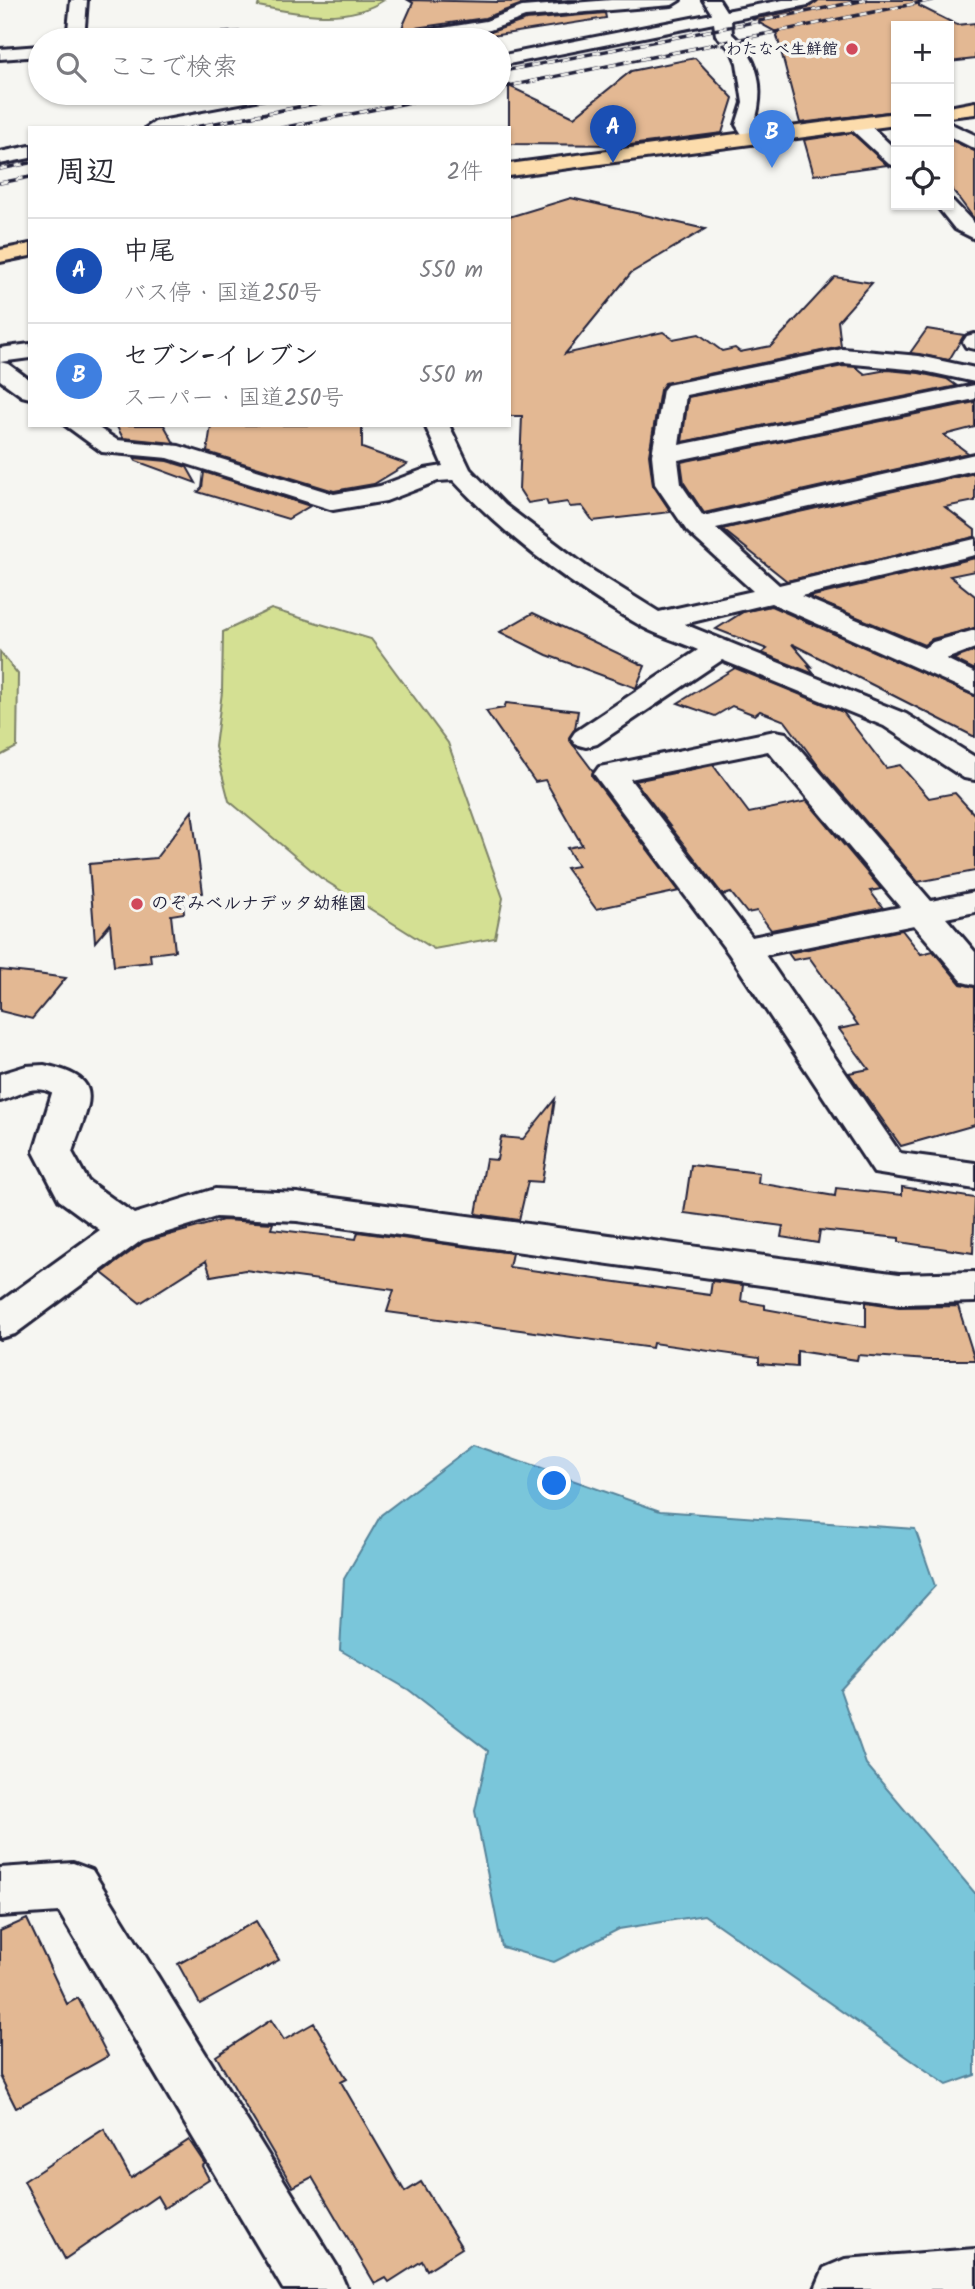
<!DOCTYPE html>
<html lang="ja">
<meta charset="utf-8">
<style>
:root{--surface:#fff;--page:#f7f7f7;--text:#2b2b33;--muted:#7c7c81;--line:#e1e1e2;--accent:#1a73e8}
body{margin:0;font-family:Kalam,"Klee One",sans-serif;background:var(--page);color:var(--text)}
.controls{position:absolute;right:21px;top:21px;display:grid;overflow:hidden;border-radius:0px;box-shadow:0 2px 5px #0004}
.controls button{width:63px;height:63px;display:grid;place-items:center;padding:0;border:0;border-bottom:2px solid var(--line);background:var(--surface);color:var(--text);font:35px sans-serif}
.you{position:absolute;left:555px;top:1484px;width:24px;height:24px;margin:-18px;border:5px solid #fff;border-radius:50%;background:#1a73e8;box-shadow:0 0 0 10px #1a73e833}
.badge{display:grid;place-items:center;width:46px;height:46px;border-radius:50%;background:var(--accent);color:#fff;font-size:23px;font-weight:700}
.pin{position:absolute;translate:-50% -58px;filter:drop-shadow(0 2px 4px #0008)}
.pin::after{content:'';position:absolute;top:37px;width:24px;height:21px;background:inherit;clip-path:polygon(0 0,100% 0,50% 100%)}
.list{margin:0;padding:0;list-style:none}
h2{display:flex;justify-content:space-between;align-items:center;height:91px;margin:0;padding:0 28px;font-size:30px}
h2 small{font-size:23px;font-weight:400;color:var(--muted)}
.list li{display:grid;grid-template-columns:46px 1fr auto;gap:21px;align-items:center;box-sizing:border-box;height:105px;padding:0 28px;border-top:2px solid var(--line)}
.list b{display:block;font-size:26px;white-space:nowrap}
.list p{margin:0;font-size:23px;white-space:nowrap;color:var(--muted)}
.list em{font-size:23px;font-style:normal;color:var(--muted)}
.icon{flex:none;width:38px;height:38px;fill:none;stroke:currentColor;stroke-width:2;stroke-linecap:round;stroke-linejoin:round}
.map{position:relative;flex:none;width:975px;height:2289px;overflow:hidden}
.search{position:absolute;background:var(--surface);box-shadow:0 2px 5px #0004;left:28px;top:28px;width:483px;height:77px;display:flex;align-items:center;gap:18px;box-sizing:border-box;padding:0 24px;border-radius:38px;color:var(--muted);font-size:26px}
.panel{position:absolute;background:var(--surface);box-shadow:0 2px 5px #0004;left:28px;top:126px;width:483px;height:301px;border-radius:0px}
.map>svg:first-child{display:block}
</style>
<div class="map">
<svg width="975" height="2289" viewBox="0 0 975 2289">
<rect width="100%" height="100%" fill="#f6f6f2"/>
<filter id="ink" filterUnits="userSpaceOnUse"><feTurbulence type="fractalNoise" baseFrequency=".0143" numOctaves="2"/><feDisplacementMap in="SourceGraphic" scale="14" xChannelSelector="R" yChannelSelector="G"/><feConvolveMatrix kernelMatrix="1 2 1 2 8 2 1 2 1" color-interpolation-filters="sRGB"/></filter>
<g filter="url(#ink)">
<g fill="#d4e093" stroke="#7b8167" stroke-width="2">
<path d="M260,0H384C348,24 298,14 258,6Z"/>
<path d="M271,609L371,639L448,743L503,898L495,938L434,949L321,878L229,801L215,747L222,692L223,632Z"/>
<path d="M0,652L18,674L17,747L0,756Z"/>
</g>
<path fill="#7ac6da" stroke="#57849a" stroke-width="2" d="M473,1445L660,1511L915,1529L935,1586L840,1690L866,1764L975,1893V2075L947,2085L704,1915L619,1929L554,1962L502,1947L475,1811L488,1751L409,1690L340,1650L344,1579L381,1515Z"/>
<g fill="#e3b893" stroke="#22223b" stroke-width="2">
<path d="M408,0L499,2L578,0L522,4L485,18L401,30L413,3Z"/>
<path d="M818,0H919V6L957,25L975,23V59L949,62V26H896V111L800,123L776,32L752,19L808,8Z"/>
<path d="M605,13L606,18L479,38L470,36L491,32L526,20Z"/>
<path d="M695,58L733,98L722,133L630,145L509,144V86L574,117L631,71Z"/>
<path d="M852,133L887,165L814,175L804,140Z"/>
<path d="M949,139L975,151V220L949,185Z"/>
<path d="M571,198L705,229L631,273L565,354L663,332L673,339L699,334L722,351L735,348L740,352L771,346L835,277L872,283L838,321L841,347L665,383L660,390L649,455L653,485L671,512L593,521L582,506L570,507L567,502L548,505L546,500L528,503L519,489L522,416H509V217Z"/>
<path d="M927,329L964,335L949,360L910,353Z"/>
<path d="M843,366L856,367L865,374L887,370L919,373L947,379L957,386L682,442L688,397Z"/>
<path d="M975,402V427L944,435L968,453L704,513L684,483L681,462Z"/>
<path d="M116,425H164L174,443L123,438Z"/>
<path d="M211,425H362V448L407,464L374,484L334,491L207,452Z"/>
<path d="M134,458L167,461L187,467L196,483L136,461Z"/>
<path d="M204,472L310,506L288,519L198,492L202,488Z"/>
<path d="M975,473V501L945,507L975,530V537L787,581L722,529Z"/>
<path d="M975,558V571L950,576L975,596V628L932,639L924,645L809,597Z"/>
<path d="M771,606L975,696V737L792,644L813,668L807,665L814,674L762,653L767,649L716,629L743,612Z"/>
<path d="M533,613L645,666L636,688L547,655L500,632Z"/>
<path d="M975,651V670L953,659Z"/>
<path d="M735,668L843,712L886,768L900,765L929,798L955,793L975,815V871L918,882L823,772L785,721L760,711L755,715L732,706L715,716L678,703Z"/>
<path d="M506,703L578,711L575,729L569,739L593,771L592,776L679,891L596,909L566,868L578,866L567,848L582,845L545,780L535,782L486,711L504,708Z"/>
<path d="M713,765L749,813L807,801L881,889L870,891L883,908L771,930L757,911L747,913L731,893L723,895L635,781Z"/>
<path d="M192,811L203,893L182,896L184,913L171,915L175,951L150,954L151,962L114,966L110,924L95,942L89,864L156,858Z"/>
<path d="M902,930L921,954L933,951L961,984L975,987V1125L901,1146L849,1073L869,1069L839,1029L858,1025L809,957L793,960L788,953Z"/>
<path d="M0,970L37,974L66,978L32,1019L0,1011Z"/>
<path d="M555,1099L542,1182L528,1181L519,1220L476,1214L486,1159L497,1160L501,1137L523,1139Z"/>
<path d="M691,1165L759,1173L758,1183L835,1196L836,1188L902,1195V1187L975,1198L973,1253L899,1242V1238L820,1230L818,1243L781,1237L783,1226L684,1213Z"/>
<path d="M223,1220L273,1223L271,1229L356,1239L358,1232L512,1253L509,1267L710,1295L712,1281L743,1285L741,1301L765,1305V1309L866,1327V1302L899,1307L958,1306L975,1360H928L858,1355L857,1360L797,1351V1367L759,1364V1358L653,1343L652,1348L387,1312L394,1290L245,1270L211,1276L206,1261L140,1303L102,1273L144,1242Z"/>
<path d="M27,1919L67,2004L78,1998L108,2056L16,2108L0,2076V1931Z"/>
<path d="M256,1921L279,1960L200,2004L178,1964Z"/>
<path d="M271,2020L284,2040L314,2023L347,2079L341,2082L405,2192L421,2182L462,2248L427,2270L422,2261L389,2282L386,2278L375,2284L312,2177L293,2187L216,2056Z"/>
<path d="M104,2129L131,2178L189,2140L205,2164L202,2166L209,2179L164,2208L157,2196L65,2259L24,2181Z"/>
</g>
<g fill="none" stroke-linecap="round" stroke-linejoin="round">
<g stroke="#22223b" stroke-width="6">
<g id="minor">
<path d="M71,0H87L84,40H67Z"/>
<path d="M611,0H680L672,5L525,17L490,30L429,40H361L370,35L424,31L486,21L522,7Z"/>
<path d="M703,0H719L726,11L783,0H816L808,5L731,20L732,34C760,59 765,90 754,125L763,138L761,142H747L736,125L743,103L737,63L732,51L716,35L714,23L499,66V56L712,14Z"/>
<path d="M280,32L336,35L345,40H191L200,35Z"/>
<path d="M40,46V56L0,59V49Z"/>
<path d="M309,93H345L336,98L185,128H146L155,122Z"/>
<path d="M858,119L865,121L896,150V166L889,164L851,129L849,125Z"/>
<path d="M949,123L975,135V149L949,136Z"/>
<path d="M30,146V158L0,164V152Z"/>
<path d="M949,200L953,201L975,224V239L955,229L936,205H949Z"/>
<path d="M975,334V349L966,347L963,342L967,336Z"/>
<path d="M30,344V358L0,362V348Z"/>
<path d="M843,349L919,356L975,368V382L919,370L843,363L686,395L679,445L975,385V399L678,460L681,484L703,516L975,454V470L716,528L779,585L975,539V555L801,596L924,648L933,642L975,630V648L946,659L975,673V694L771,603L684,624L906,714L975,757V780L964,778L884,726L722,660L597,744L586,747L575,744L571,738L575,732L698,650C680,642 660,636 643,627C574,588 507,538 453,480L438,481L386,501L333,510L168,458L102,452L65,425H94L117,440L179,446L334,494L380,486L425,469L443,466L425,425H449L470,469L505,505L587,567L659,612L753,591L687,531L655,484L652,455L663,390L667,385Z"/>
<path d="M0,362L8,364L30,380V398L22,396L0,380Z"/>
<path d="M775,731L786,733L931,901L975,892V912L946,918L975,952V985L963,982L914,925L765,955L900,1153L975,1163V1189L874,1173L729,954L594,774L599,767L610,765ZM768,751L900,907L752,937L630,779Z"/>
<path d="M44,1065C110,1079 88,1103 72,1152L88,1181L134,1214L215,1189L297,1193L899,1274L975,1272V1302L899,1304L297,1221L216,1217L142,1240L15,1334L0,1338V1302L100,1230L59,1200L34,1152L52,1093C33,1083 18,1096 0,1101V1074L26,1066Z"/>
<path d="M73,1863L92,1870L338,2268L347,2289H283L59,1912L0,1916V1868Z"/>
<path d="M975,2249V2289H815L824,2268L845,2259Z"/>
</g>
</g>
<g stroke="#22223b" stroke-width="6">
<g id="highway">
<path d="M975,102V114L949,117V107Z"/>
<path d="M896,113V125L509,176V164Z"/>
<path d="M30,244V256L0,262V250Z"/>
</g>
</g>
<use href="#minor" fill="#f6f6f2" fill-rule="evenodd"/>
<use href="#highway" fill="#fcdcac" fill-rule="evenodd"/>
<g stroke="#22223b" stroke-width="3.5">
<g id="rail">
<path d="M499,72L866,0"/>
<path d="M499,88L933,0"/>
<path d="M448,98L476,93"/>
<path d="M361,99L392,93"/>
<path d="M190,128L370,93"/>
<path d="M281,128L457,93"/>
<path d="M0,169L30,163"/>
<path d="M0,183L30,177"/>
</g>
</g>
<use href="#rail" stroke="#f6f6f2" stroke-width="2.5" stroke-dasharray="8" stroke-linecap="butt"/>
</g>
</g>
<g fill="#d1495b" stroke="#f6f6f2" stroke-width="2.5">
<circle cx="852" cy="49" r="7"/>
<circle cx="137" cy="904" r="7"/>
</g>
<g text-anchor="middle" dominant-baseline="central" stroke-width="7" stroke-linejoin="round" paint-order="stroke">
<g font-size="16" font-weight="bold" fill="#22223b" stroke="#f6f6f2" text-anchor="end">
<text x="838" y="49">わたなべ生鮮館</text>
</g>
<g font-size="18" font-weight="bold" fill="#22223b" stroke="#f6f6f2" text-anchor="start">
<text x="151" y="904">のぞみベルナデッタ幼稚園</text>
</g>
</g>
</svg>
<div class="controls">
<button>+</button>
<button>−</button>
<button><svg class="icon" aria-label="locate" viewBox="0 0 24 24"><circle cx="12" cy="12" r="6"/><path d="M12 2v4M12 18v4M2 12h4M18 12h4"/></svg></button>
</div>
<div class="you"></div>
<div class="pin badge" style="left:613px;top:163px;background:#1a4fb4">A</div>
<div class="pin badge" style="left:772px;top:168px;background:#3f7fe0">B</div>
<div class="search"><svg class="icon" aria-label="search" viewBox="0 0 24 24"><circle cx="10" cy="10" r="6"/><path d="M15 15l6 6"/></svg>ここで検索</div>
<section class="panel">
<h2>周辺<small>2件</small></h2>
<ul class="list">
<li><span class="badge" style="background:#1a4fb4">A</span><div><b>中尾</b><p>バス停 · 国道250号</p></div><em>550 m</em></li>
<li><span class="badge" style="background:#3f7fe0">B</span><div><b>セブン-イレブン</b><p>スーパー · 国道250号</p></div><em>550 m</em></li>
</ul>
</section>
</div>
